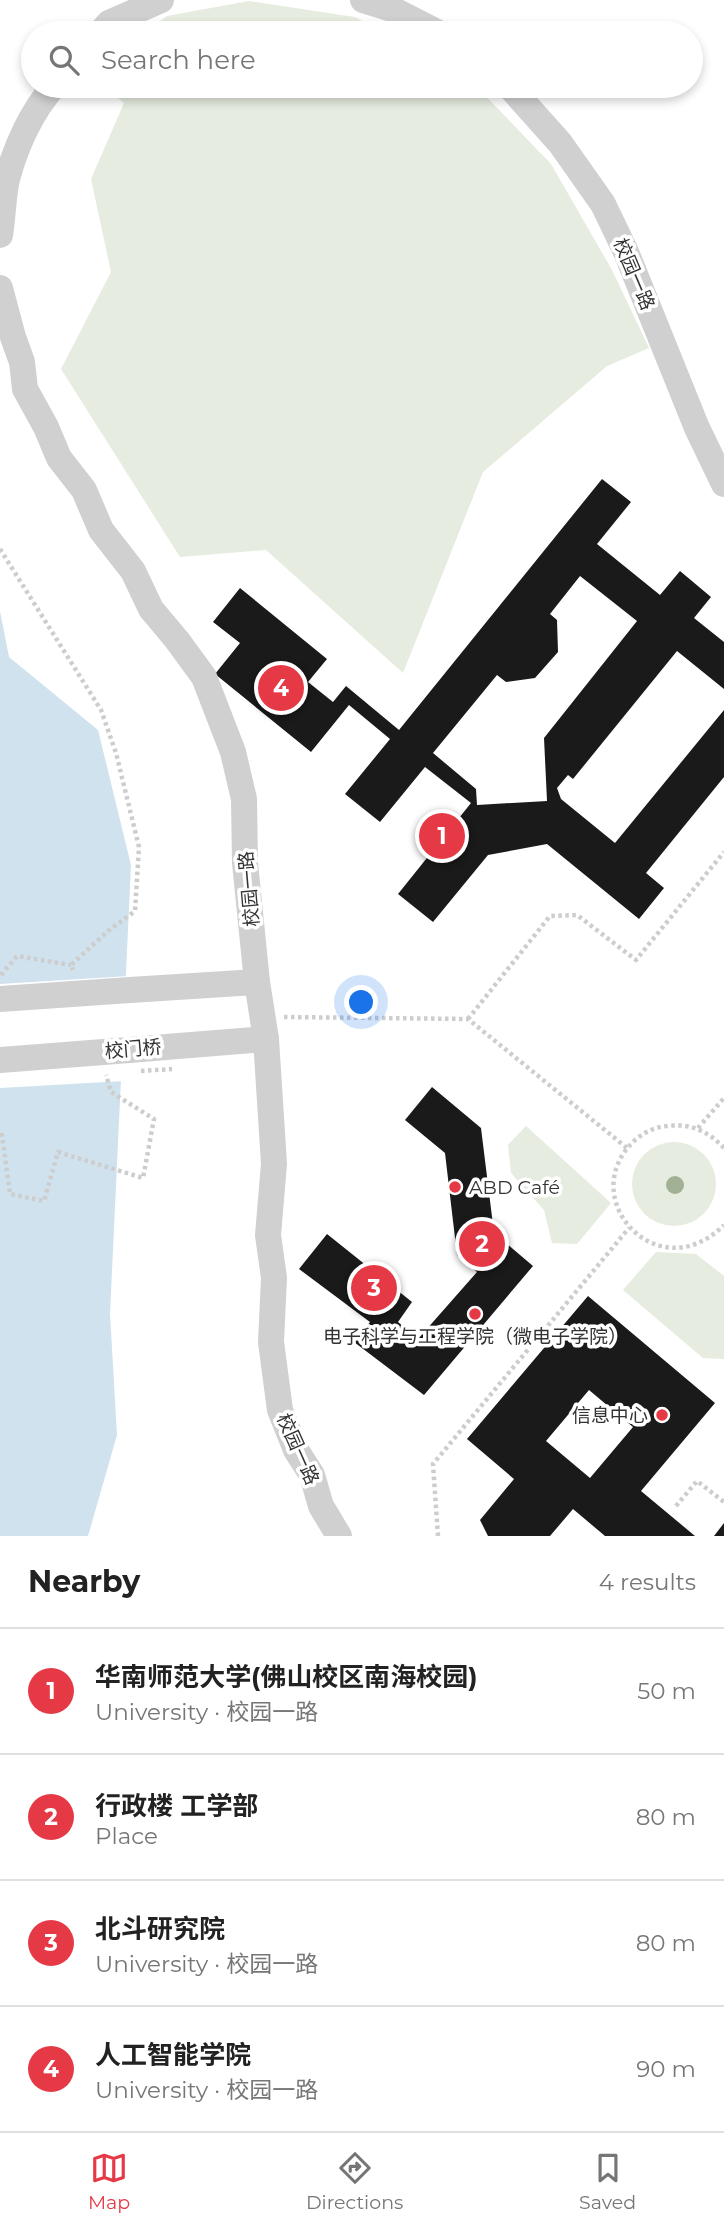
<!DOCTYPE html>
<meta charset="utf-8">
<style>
:root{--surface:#fff;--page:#f6f6f6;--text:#222;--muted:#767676;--line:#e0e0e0;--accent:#e63946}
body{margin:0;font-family:Montserrat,"Noto Sans SC",sans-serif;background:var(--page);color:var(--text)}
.you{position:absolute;left:362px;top:1003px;width:24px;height:24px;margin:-18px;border:5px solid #fff;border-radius:50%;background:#1a73e8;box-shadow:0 0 0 10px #1a73e833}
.badge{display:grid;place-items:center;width:46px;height:46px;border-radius:50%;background:var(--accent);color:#fff;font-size:23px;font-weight:700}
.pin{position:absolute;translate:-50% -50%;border:4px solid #fff;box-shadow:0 2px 7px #0006}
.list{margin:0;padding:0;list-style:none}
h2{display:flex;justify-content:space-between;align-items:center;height:91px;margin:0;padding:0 28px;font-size:30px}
h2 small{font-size:23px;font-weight:400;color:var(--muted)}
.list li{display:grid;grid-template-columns:46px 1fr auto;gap:21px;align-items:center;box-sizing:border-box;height:126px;padding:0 28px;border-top:2px solid var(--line)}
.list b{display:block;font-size:26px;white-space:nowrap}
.list p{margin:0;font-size:23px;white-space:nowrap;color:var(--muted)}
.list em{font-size:23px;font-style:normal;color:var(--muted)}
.icon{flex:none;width:38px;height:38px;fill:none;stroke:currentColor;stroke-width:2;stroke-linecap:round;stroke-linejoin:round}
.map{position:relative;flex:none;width:724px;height:1536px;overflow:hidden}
.search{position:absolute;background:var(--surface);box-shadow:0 4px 10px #0003;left:21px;right:21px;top:21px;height:77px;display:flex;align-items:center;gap:18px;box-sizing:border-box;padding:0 24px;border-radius:38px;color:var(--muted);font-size:26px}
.sheet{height:595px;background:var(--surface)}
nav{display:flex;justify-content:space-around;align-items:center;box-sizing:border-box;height:98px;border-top:2px solid var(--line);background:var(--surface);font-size:19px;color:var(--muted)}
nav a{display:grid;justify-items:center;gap:4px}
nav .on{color:var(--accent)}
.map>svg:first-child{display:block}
</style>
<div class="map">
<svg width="724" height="1536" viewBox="0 0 724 1536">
<rect width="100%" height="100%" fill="#fff"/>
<g fill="#e6ecdf">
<path d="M249,1L355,17L385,33H143L167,16Z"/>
<path d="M103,86H476L551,164L612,270L649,348L607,366L483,472L403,673L266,550L180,557L61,369L111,272L91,179L124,103Z"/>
<path d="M526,1126L611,1203L577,1244L552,1243L544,1210L511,1173L508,1145Z"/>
<circle cx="674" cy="1184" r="42"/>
<path d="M656,1252L696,1254L724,1276V1359L703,1358L623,1290Z"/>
</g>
<path fill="#cfe2ee" d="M0,611L9,657L98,730L131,865L110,1314L117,1435L88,1536H0Z"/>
<path fill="#fff" d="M129,976L124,1081L0,1088V984Z"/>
<g fill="#1a1a1a" fill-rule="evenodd">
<path d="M602,479L631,502L597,544L660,595L680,571L711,597L694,618L724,642V689L677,651L573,779L568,775L557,788L561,799L615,843L724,710V777L646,873L664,888L639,919L547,844L488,855L433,922L398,894L471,803L425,767L380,822L345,794L390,739L349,705L311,752L215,674L240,643L213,622L240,588L327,659L308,682L333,702L346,686L399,730ZM580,576L637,621L544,738L547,801L477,805L476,789L433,753L497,675L506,682L535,678L558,652L557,620L550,614Z"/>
<path d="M432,1087L481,1128L494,1233L533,1266L424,1395L354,1342L370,1322L299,1269L327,1234L412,1302L398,1322L418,1339L477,1272L457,1255L445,1153L405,1120Z"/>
<path d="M588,1296L715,1403L641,1491L695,1536H605L573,1509L550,1536H488L480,1520L514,1479L467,1439ZM589,1390L633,1427L590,1478L546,1441Z"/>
<path d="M724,1523V1536H714Z"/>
</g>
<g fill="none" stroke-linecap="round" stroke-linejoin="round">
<g stroke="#cdcdcd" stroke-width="4.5" stroke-dasharray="3.5 3.5" stroke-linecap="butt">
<path d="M0,549L101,710L116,753L139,847L135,911L108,931L71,965L73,970"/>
<path d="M1,975L17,956L71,965"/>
<path d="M284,1017L468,1019L627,1148"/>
<path d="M468,1019L550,916L577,915L636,960L724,852"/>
<path d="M698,1128L724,1098"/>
<path d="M0,1135H2L10,1194L44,1201L58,1152L143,1178L154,1119L111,1092L106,1075"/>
<path d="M724,1148C708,1131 690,1123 667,1126C654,1127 643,1133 634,1141C574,1198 658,1291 724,1225"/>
<path d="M676,1506L697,1481L724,1502"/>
<path d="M438,1536L433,1464L629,1228"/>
</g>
<g stroke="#d0d0d0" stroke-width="26">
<path d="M363,0L392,9L439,33"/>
<path d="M100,33L109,23L161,0"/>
<path d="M509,86L560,143L603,204L626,252L697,428L724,484"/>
<path d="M0,235C3,217 3,197 7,179C16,146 32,111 54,86"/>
<path d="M0,288L13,337L22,362L25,389L46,427L59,458L84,490L101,530L133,571L151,609L177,640L204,677L233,752L244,799L245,863L257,982L266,1039L274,1164L268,1235L274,1278L271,1342L280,1410L296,1450L312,1475L321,1506L339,1536"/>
<path d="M130,990L257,982"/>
<path d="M129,1050L266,1039"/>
</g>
<path stroke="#cdcdcd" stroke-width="4.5" stroke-dasharray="3.5 3.5" stroke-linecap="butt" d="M141,1071L172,1069"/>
<g stroke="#d0d0d0" stroke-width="26">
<path d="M0,999L130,990"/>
<path d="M0,1060L129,1050"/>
</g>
</g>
<circle fill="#a2b095" cx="675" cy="1185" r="9"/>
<g fill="#e63946" stroke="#fff" stroke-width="2.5">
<circle cx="455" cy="1187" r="7"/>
<circle cx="475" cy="1314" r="7"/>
<circle cx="662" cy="1415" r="7"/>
</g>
<g text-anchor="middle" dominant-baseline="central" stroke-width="7" stroke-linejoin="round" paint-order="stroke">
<g font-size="19" fill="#333" stroke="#fff">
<text transform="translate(634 274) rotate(67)">校园一路</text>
<text transform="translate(249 889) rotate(-95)">校园一路</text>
<text transform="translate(133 1049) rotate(-5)">校门桥</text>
<text transform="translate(298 1449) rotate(66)">校园一路</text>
</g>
<g font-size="19" fill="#333" stroke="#fff" text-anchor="start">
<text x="469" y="1187">ABD Café</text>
<text x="475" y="1336" text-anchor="middle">电子科学与工程学院（微电子学院）</text>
<text x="648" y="1415" text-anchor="end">信息中心</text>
</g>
</g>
</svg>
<div class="you"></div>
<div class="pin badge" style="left:442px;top:836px">1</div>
<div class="pin badge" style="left:482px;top:1244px">2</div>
<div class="pin badge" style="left:374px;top:1288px">3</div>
<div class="pin badge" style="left:281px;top:688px">4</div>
<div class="search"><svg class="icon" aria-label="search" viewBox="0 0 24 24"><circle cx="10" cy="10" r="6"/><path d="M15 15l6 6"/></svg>Search here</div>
</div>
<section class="sheet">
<h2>Nearby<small>4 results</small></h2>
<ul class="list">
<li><span class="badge">1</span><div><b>华南师范大学(佛山校区南海校园)</b><p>University · 校园一路</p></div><em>50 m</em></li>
<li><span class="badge">2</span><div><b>行政楼 工学部</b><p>Place</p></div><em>80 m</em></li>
<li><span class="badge">3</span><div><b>北斗研究院</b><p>University · 校园一路</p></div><em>80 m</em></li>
<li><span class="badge">4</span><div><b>人工智能学院</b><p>University · 校园一路</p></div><em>90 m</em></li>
</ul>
</section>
<nav>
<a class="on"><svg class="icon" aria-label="map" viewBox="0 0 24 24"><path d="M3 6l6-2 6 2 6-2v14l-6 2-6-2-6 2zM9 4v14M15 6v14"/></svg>Map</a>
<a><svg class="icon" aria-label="directions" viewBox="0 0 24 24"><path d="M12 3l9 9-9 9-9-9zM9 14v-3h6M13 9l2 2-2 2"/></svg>Directions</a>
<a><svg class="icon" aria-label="saved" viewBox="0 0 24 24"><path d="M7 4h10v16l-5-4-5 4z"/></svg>Saved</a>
</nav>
